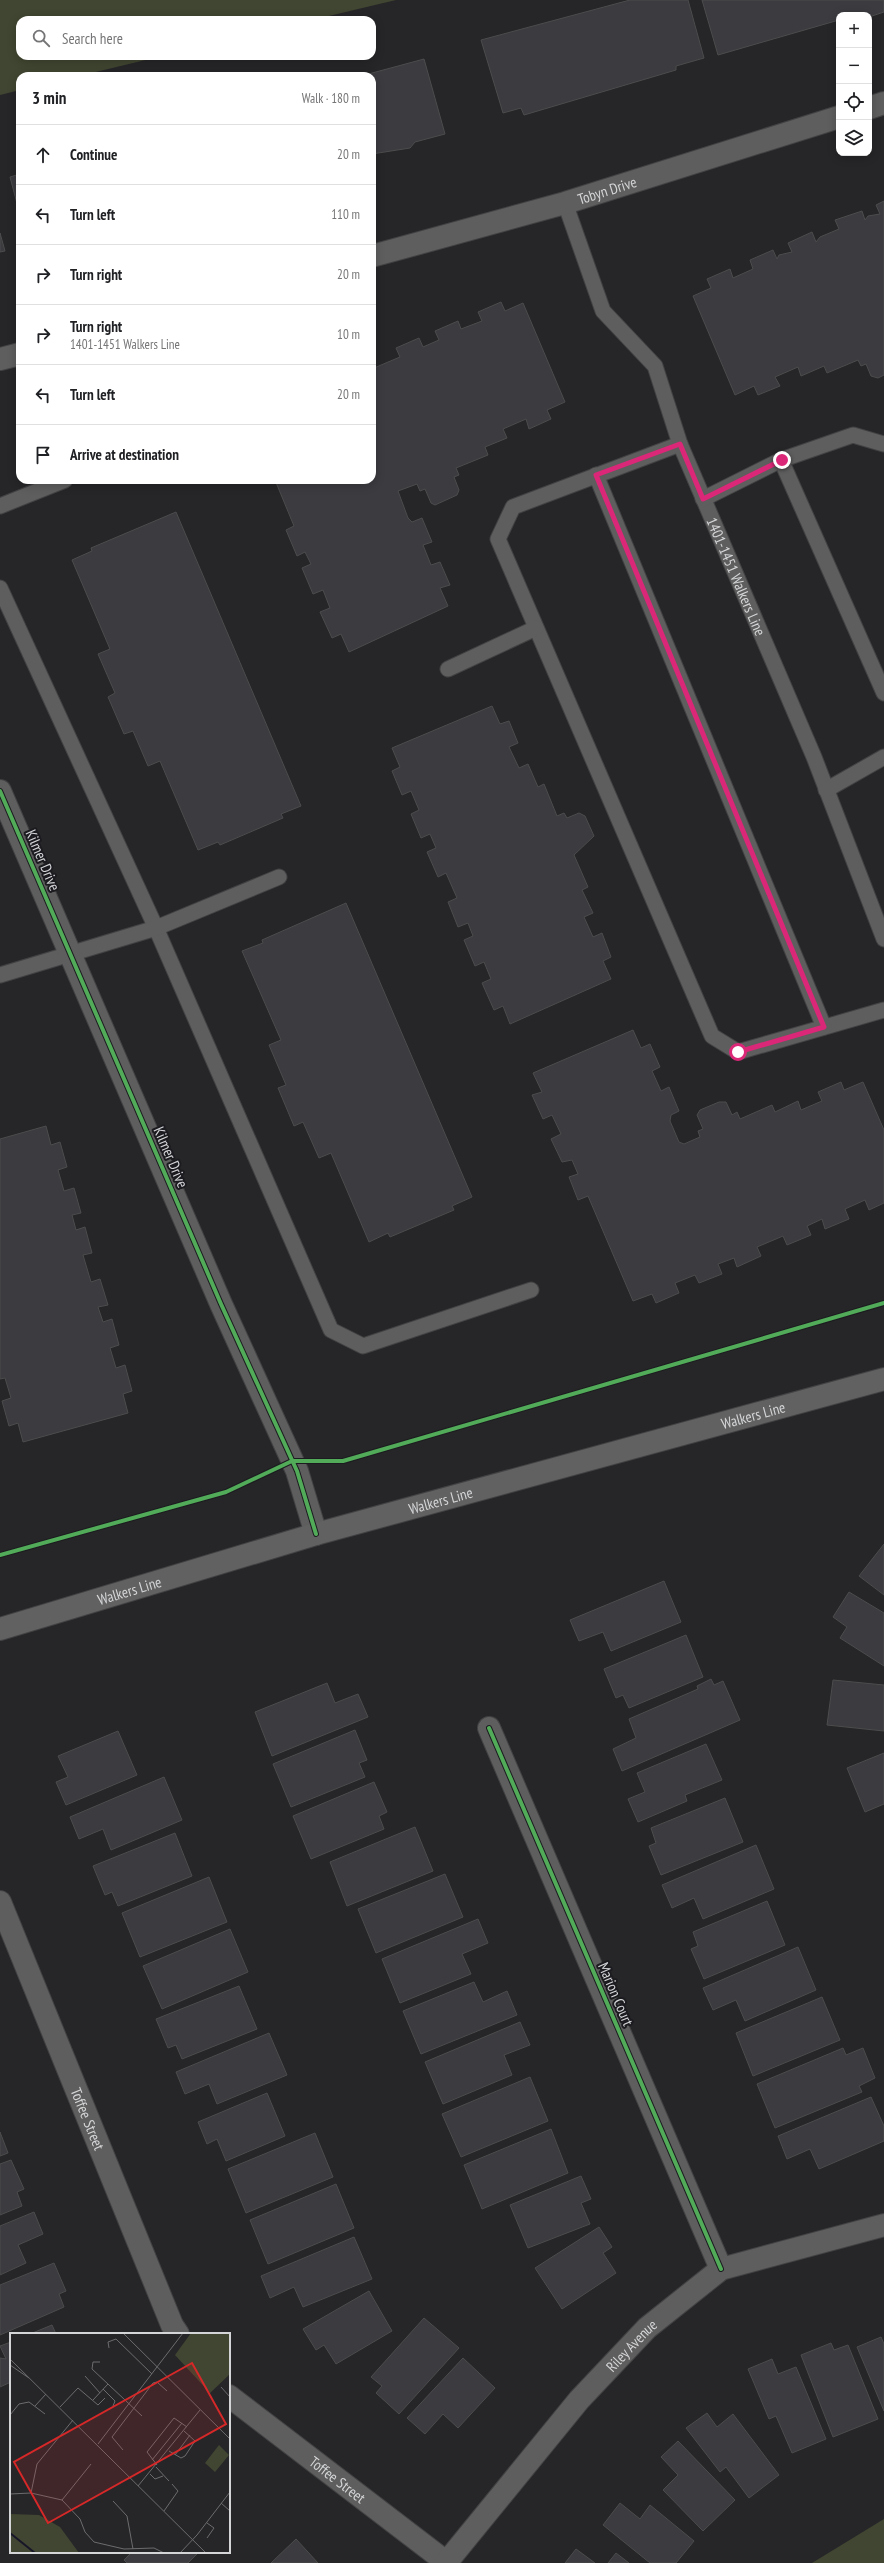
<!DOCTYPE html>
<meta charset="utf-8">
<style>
:root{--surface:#fff;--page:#f6f6f6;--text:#202124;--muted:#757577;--line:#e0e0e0}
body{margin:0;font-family:"PT Sans Narrow",sans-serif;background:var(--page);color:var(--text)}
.controls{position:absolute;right:12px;top:12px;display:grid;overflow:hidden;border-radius:8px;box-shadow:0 2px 10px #0003}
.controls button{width:36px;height:36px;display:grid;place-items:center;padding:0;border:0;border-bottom:1px solid var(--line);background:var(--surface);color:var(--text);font:20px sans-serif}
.stop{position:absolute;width:12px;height:12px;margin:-9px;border:3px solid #db2777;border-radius:50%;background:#fff}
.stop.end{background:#db2777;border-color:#fff;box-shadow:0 1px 4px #0008}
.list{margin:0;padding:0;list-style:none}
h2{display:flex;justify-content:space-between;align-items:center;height:52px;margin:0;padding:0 16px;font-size:17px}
h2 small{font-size:13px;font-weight:400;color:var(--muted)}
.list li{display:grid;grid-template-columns:26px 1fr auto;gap:12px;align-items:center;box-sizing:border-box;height:60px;padding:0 16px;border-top:1px solid var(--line)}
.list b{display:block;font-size:15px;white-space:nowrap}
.list p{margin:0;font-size:13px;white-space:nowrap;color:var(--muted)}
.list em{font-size:13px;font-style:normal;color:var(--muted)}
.icon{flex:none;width:22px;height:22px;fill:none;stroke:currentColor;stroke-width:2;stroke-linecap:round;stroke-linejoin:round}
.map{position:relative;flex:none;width:884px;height:2563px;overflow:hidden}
.search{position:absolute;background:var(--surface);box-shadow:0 2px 10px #0003;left:16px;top:16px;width:360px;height:44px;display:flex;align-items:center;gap:10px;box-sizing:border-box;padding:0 14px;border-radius:12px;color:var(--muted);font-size:15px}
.panel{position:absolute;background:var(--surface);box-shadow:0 2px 10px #0003;left:16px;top:72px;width:360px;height:412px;border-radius:12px}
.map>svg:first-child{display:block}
</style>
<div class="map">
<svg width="884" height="2563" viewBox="0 0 884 2563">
<rect width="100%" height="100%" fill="#262628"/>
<g fill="#404631">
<path d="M0,0H396L312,20H20V56H162L79,76H20V90L0,95Z"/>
<path d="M884,2519V2563H812Z"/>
</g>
<g fill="#3b3b40" stroke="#4c4c4d">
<path d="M630,0H688L704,58L676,66V70L524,115L521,108L503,113L481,40Z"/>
<path d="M702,0H884V12L869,17V15H839V20L718,55Z"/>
<path d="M424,59L445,134L415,142L410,148L372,154V76H361Z"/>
<path d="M20,174V215L10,177Z"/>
<path d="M884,201V375L878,378L871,376L866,364L861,366L858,360L827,373L824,366L801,376L798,367L775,377L780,386L758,395L754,386L735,395L693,296L711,288L707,279L730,269L733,278L753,269L750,260L773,250L777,259L779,255L792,252L788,243L812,232L816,242L820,237L839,229L835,220L862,211L865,220L868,216L880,214L876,205Z"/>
<path d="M0,233L5,251L0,252Z"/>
<path d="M501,302L505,311L523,303L565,402L547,410L551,419L529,429L526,419L503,429L507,438L485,447L488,455L456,468L459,475L454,477L459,490L457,495L435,505L431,503L425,489L420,491L417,484L398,491L408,518L412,522L422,518L432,542L423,545L431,565L440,562L450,585L440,588L448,606L349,652L341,634L332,638L320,612L330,608L323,590L313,594L302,568L311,564L305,552L297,556L286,530L294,526L275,480H372V364L374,368L400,357L396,348L419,338L423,347L439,340L435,331L458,321L461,329L482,321L478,312Z"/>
<path d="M176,512L301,806L281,814L283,818L220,845L218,842L198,850L160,761L148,766L133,731L124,734L108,697L115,693L98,654L110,649L72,560L92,551L91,548Z"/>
<path d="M492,706L500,724L509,721L518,743L509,747L519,768L528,764L538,787L544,784L557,816L564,813L567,818L579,813L585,816L594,836L574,855L588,887L582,890L593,913L584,917L593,937L602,933L611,957L603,961L611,979L510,1024L503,1006L494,1010L482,983L491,979L484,962L475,966L464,940L473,936L468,923L458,927L448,902L457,898L446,873L438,877L427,852L436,848L430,834L421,838L411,814L419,810L411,791L402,795L392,771L400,767L392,748Z"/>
<path d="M346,903L472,1197L452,1206L454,1210L390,1237L388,1233L369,1242L331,1153L319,1158L303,1122L294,1126L278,1088L286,1085L269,1045L281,1040L242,951L263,943L262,940Z"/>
<path d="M633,1030L641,1048L650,1044L660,1067L652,1071L661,1091L669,1087L679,1111L671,1115L670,1121L679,1142L684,1144L700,1137L698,1131L703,1129L697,1115L700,1110L719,1102H726L732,1115L737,1112L740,1119L772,1105L775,1112L798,1101L801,1110L822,1101L818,1092L841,1082L844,1090L863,1082L884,1130V1203L869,1210L865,1200L845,1209L849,1219L825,1229L822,1219L807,1226L811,1235L787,1245L783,1236L757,1247L761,1256L737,1267L734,1258L718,1264L722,1274L699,1283L695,1275L675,1283L679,1293L656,1303L652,1294L633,1301L588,1196L578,1200L569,1177L578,1174L572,1160L562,1162L551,1139L561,1134L552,1115L543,1119L532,1095L542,1092L533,1073Z"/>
<path d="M46,1126L51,1145L60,1142L67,1167L58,1170L64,1191L74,1188L81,1213L72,1215L76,1230L85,1227L92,1253L83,1255L91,1282L100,1279L108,1305L98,1307L103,1322L112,1319L119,1345L110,1348L116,1368L125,1365L132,1391L123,1394L128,1413L23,1442L18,1423L9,1426L2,1401L11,1398L5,1378L0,1379V1139Z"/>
<path d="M884,1544V1595L859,1576Z"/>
<path d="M664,1581L681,1622L611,1651L603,1632L579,1641L570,1620Z"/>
<path d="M849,1592L884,1613V1666L840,1638L847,1627L833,1617Z"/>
<path d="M686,1635L703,1677L629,1708L623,1695L616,1698L604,1669Z"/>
<path d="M711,1679L714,1685L723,1681L740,1720L622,1771L613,1749L636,1738L629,1719L698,1689L697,1686Z"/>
<path d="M833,1680L884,1685V1731L827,1725Z"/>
<path d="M327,1683L335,1703L358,1694L368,1717L272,1756L255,1712Z"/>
<path d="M355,1730L367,1760L359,1763L365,1777L291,1807L273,1764Z"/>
<path d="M118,1731L137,1775L66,1805L56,1782L68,1777L58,1756Z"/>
<path d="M706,1744L722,1780L685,1795L687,1801L638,1822L628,1799L645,1792L637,1773Z"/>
<path d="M884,1753V1804L865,1812L847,1768Z"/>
<path d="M164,1777L182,1820L111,1850L103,1829L79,1839L70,1817Z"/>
<path d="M374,1782L387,1812L379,1816L384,1829L311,1859L293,1816Z"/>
<path d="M725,1798L743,1842L661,1875L649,1846L656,1843L651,1828Z"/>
<path d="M415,1827L433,1871L347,1906L330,1862Z"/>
<path d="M175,1833L192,1876L118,1906L112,1892L105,1895L93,1866Z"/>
<path d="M756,1845L774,1889L703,1919L694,1898L672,1908L662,1885Z"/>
<path d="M445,1874L463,1917L376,1953L358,1909Z"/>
<path d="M209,1877L227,1922L140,1957L122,1913Z"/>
<path d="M767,1901L785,1945L704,1979L691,1949L698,1946L693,1932Z"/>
<path d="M478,1919L488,1943L462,1954L471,1974L400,2003L382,1959Z"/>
<path d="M230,1929L248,1972L162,2009L143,1966Z"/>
<path d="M798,1947L816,1990L745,2021L736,2000L713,2010L703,1988Z"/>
<path d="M474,1982L483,2002L507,1991L517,2015L421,2054L403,2011Z"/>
<path d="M239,1986L257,2029L182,2059L176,2045L168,2048L156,2019Z"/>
<path d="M822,1997L840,2040L753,2076L736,2033Z"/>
<path d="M520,2022L530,2045L504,2055L512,2075L443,2104L425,2062Z"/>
<path d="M269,2033L287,2075L217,2104L209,2084L185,2094L176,2072Z"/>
<path d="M843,2048L846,2055L863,2048L875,2078L859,2086L862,2092L775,2128L757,2084Z"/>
<path d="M530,2077L548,2121L461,2157L442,2114Z"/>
<path d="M267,2093L285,2136L226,2161L217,2139L207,2144L198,2122Z"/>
<path d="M871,2097L884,2126V2141L819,2169L810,2149L787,2159L778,2136Z"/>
<path d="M551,2129L568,2173L482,2209L464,2165Z"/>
<path d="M0,2132L8,2153L0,2156Z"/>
<path d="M315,2133L333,2177L246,2213L228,2169Z"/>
<path d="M11,2160L24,2189L17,2192L22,2206L0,2215V2164Z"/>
<path d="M581,2176L591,2199L581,2203L590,2224L528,2248L510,2205Z"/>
<path d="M336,2184L354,2228L268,2264L250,2220Z"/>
<path d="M34,2212L43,2234L18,2245L26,2263L0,2275V2226Z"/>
<path d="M599,2227L612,2247L603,2253L616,2273L562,2309L535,2268Z"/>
<path d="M354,2237L372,2279L303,2307L294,2287L270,2298L261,2276Z"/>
<path d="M54,2263L66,2291L59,2294L64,2307L0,2335V2285Z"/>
<path d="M369,2291L392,2331L336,2364L324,2345L316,2350L303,2329Z"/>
<path d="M424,2318L459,2348L399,2414L376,2393L382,2386L371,2377Z"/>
<path d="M52,2325L56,2334H30Z"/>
<path d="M881,2337L884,2344V2411L857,2347Z"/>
<path d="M11,2342V2382L0,2387V2358L6,2359L0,2346Z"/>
<path d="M831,2343L834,2350L848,2345L878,2419L833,2437L801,2355Z"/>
<path d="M463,2358L495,2388L458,2428L443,2414L425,2434L407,2418Z"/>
<path d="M772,2359L778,2374L796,2367L826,2439L792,2453L776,2416L769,2419L748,2369Z"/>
<path d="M707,2413L717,2427L733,2414L779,2475L749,2498L726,2467L720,2472L686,2428Z"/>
<path d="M678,2441L735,2500L703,2531L663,2490L678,2475L661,2457Z"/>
<path d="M620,2503L640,2519L650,2505L694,2541L676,2563H650L603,2525Z"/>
<path d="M296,2539L318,2563H271Z"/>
<path d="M576,2549L595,2563H565Z"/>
<path d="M132,2552H199L188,2563H127L124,2560Z"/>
<path d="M616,2553L629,2563H608Z"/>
</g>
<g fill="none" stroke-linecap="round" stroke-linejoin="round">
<g stroke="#424244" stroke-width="17">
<g id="service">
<path id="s1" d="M565,203L603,311L655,366L680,444L814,757L884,939"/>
<path d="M680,444L513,507L498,539L712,1036L738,1052L884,1010"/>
<path d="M781,460L884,693"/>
<path d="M596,475L824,1027"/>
<path d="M703,499L781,460L853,435L884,444"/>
<path d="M0,506L65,480"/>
<path d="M0,588L156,928L331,1330L363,1346L531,1290"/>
<path d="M448,669L536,628"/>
<path d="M826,790L884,757"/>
<path d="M0,975L156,928L279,877"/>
</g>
</g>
<g stroke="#424244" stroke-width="24">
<g id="minor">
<path d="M869,108L884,103"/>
<path id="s2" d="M372,256L565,203L839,117"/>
<path d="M0,359L20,354"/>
<path d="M0,791L221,1304L297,1471L316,1534"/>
<path d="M489,1728L721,2269"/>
<path id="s3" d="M0,1902L172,2325L178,2334"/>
<path id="s4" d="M229,2396L446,2562"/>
<path id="s5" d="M446,2563L579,2400L647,2328L721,2269L884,2225"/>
</g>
</g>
<g stroke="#424244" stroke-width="24">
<g id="secondary">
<path id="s6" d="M0,1629L316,1534L884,1379"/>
</g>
</g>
<use href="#service" stroke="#5e5e5e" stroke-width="15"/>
<use href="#minor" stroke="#5e5e5e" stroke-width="22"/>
<use href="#secondary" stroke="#616161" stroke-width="22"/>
<g stroke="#1c1c20" stroke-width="6">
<g id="cycleway">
<path d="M0,791L221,1304L297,1471L316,1534"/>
<path d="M0,1555L226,1492L292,1461H343L884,1303"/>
<path d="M489,1728L721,2269"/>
</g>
</g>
<use href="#cycleway" stroke="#51ab58" stroke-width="4"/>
</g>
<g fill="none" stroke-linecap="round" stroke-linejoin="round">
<path stroke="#db2777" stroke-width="5" d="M738,1052L824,1027L596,475L680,444L703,499L782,460"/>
</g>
<g text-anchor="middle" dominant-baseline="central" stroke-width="4" stroke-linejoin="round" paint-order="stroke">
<g font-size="15" fill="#d4d5d7" stroke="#1c1c20">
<text stroke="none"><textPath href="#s2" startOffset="244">Tobyn Drive</textPath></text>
<text stroke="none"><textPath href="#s1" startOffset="416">1401-1451 Walkers Line</textPath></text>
<text transform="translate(43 860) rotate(67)">Kilmer Drive</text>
<text transform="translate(171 1157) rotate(67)">Kilmer Drive</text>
<text stroke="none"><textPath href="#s6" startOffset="783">Walkers Line</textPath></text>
<text stroke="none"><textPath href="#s6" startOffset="459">Walkers Line</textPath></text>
<text stroke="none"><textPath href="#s6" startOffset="135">Walkers Line</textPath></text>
<text transform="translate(616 1994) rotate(67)">Marion Court</text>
<text stroke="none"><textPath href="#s3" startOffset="234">Toffee Street</textPath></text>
<text stroke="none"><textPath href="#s5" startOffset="286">Riley Avenue</textPath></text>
<text stroke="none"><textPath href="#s4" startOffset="137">Toffee Street</textPath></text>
</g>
</g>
<g transform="translate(10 2333)">
<rect width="220" height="220" fill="#262628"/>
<path d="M181,0H220V41L200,60L165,22ZM209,112L219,122L205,139L195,130ZM0,181L29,182L50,194L69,220H0Z" fill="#404631"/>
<path fill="none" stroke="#171629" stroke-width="2" d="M0,200L25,220"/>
<path fill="none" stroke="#6c6c6e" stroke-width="1" d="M113,0L220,106M99,15L98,9L106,6L142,41M0,26L196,220M90,29H83L82,36L132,83M0,32L19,45M75,43L90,60M211,54L220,64M93,56L105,68L103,73M83,67L98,51M25,73L36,61M50,74L68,55L88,72L95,65M0,82L9,71L19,69L35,81M88,111L173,0M113,117L102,104L143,50L147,49L157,58M159,118L171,125L175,123L185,108L174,98M165,122L180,102M142,127L172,90M147,132L137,119L164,85L177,94M146,134L159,148M140,141L145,146L153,143M128,153L190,77M21,160L27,131L63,87M0,161L21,160L52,167L70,186L75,199L84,209L114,216L144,215L154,220M52,167L81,131M103,168L117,183L123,216M211,170L220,178M154,178L168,158L162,151M197,190L204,195L197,205M170,220L187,202L220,159"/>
<path fill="#d62828" fill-opacity="0.15" stroke="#d62828" stroke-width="2" d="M182,30L216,91L38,190L4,129Z"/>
<rect width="220" height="220" fill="none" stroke="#d4d5d7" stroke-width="2"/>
</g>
</svg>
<div class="controls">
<button>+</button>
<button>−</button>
<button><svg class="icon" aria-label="locate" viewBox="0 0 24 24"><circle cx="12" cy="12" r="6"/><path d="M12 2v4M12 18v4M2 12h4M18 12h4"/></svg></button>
<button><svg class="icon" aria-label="layers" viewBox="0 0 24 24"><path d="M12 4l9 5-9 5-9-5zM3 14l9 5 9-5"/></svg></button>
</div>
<div class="stop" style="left:738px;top:1052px"></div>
<div class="stop end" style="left:782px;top:460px"></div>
<div class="search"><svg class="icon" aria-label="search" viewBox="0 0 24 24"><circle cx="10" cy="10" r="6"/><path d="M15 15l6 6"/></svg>Search here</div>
<section class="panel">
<h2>3 min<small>Walk · 180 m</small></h2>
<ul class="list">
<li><svg class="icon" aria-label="ahead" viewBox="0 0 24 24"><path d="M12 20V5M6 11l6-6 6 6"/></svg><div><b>Continue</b></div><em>20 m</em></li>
<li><svg class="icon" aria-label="left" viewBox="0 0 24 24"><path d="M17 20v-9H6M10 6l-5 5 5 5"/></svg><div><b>Turn left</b></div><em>110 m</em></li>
<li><svg class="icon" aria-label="right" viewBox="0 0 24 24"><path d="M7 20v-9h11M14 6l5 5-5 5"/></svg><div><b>Turn right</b></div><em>20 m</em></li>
<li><svg class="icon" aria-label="right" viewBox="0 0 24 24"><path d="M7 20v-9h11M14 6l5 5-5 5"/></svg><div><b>Turn right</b><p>1401-1451 Walkers Line</p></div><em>10 m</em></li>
<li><svg class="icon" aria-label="left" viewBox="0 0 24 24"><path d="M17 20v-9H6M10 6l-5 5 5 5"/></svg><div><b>Turn left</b></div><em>20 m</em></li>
<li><svg class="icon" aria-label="arrive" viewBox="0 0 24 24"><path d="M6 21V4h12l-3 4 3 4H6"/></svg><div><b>Arrive at destination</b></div></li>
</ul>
</section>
</div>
